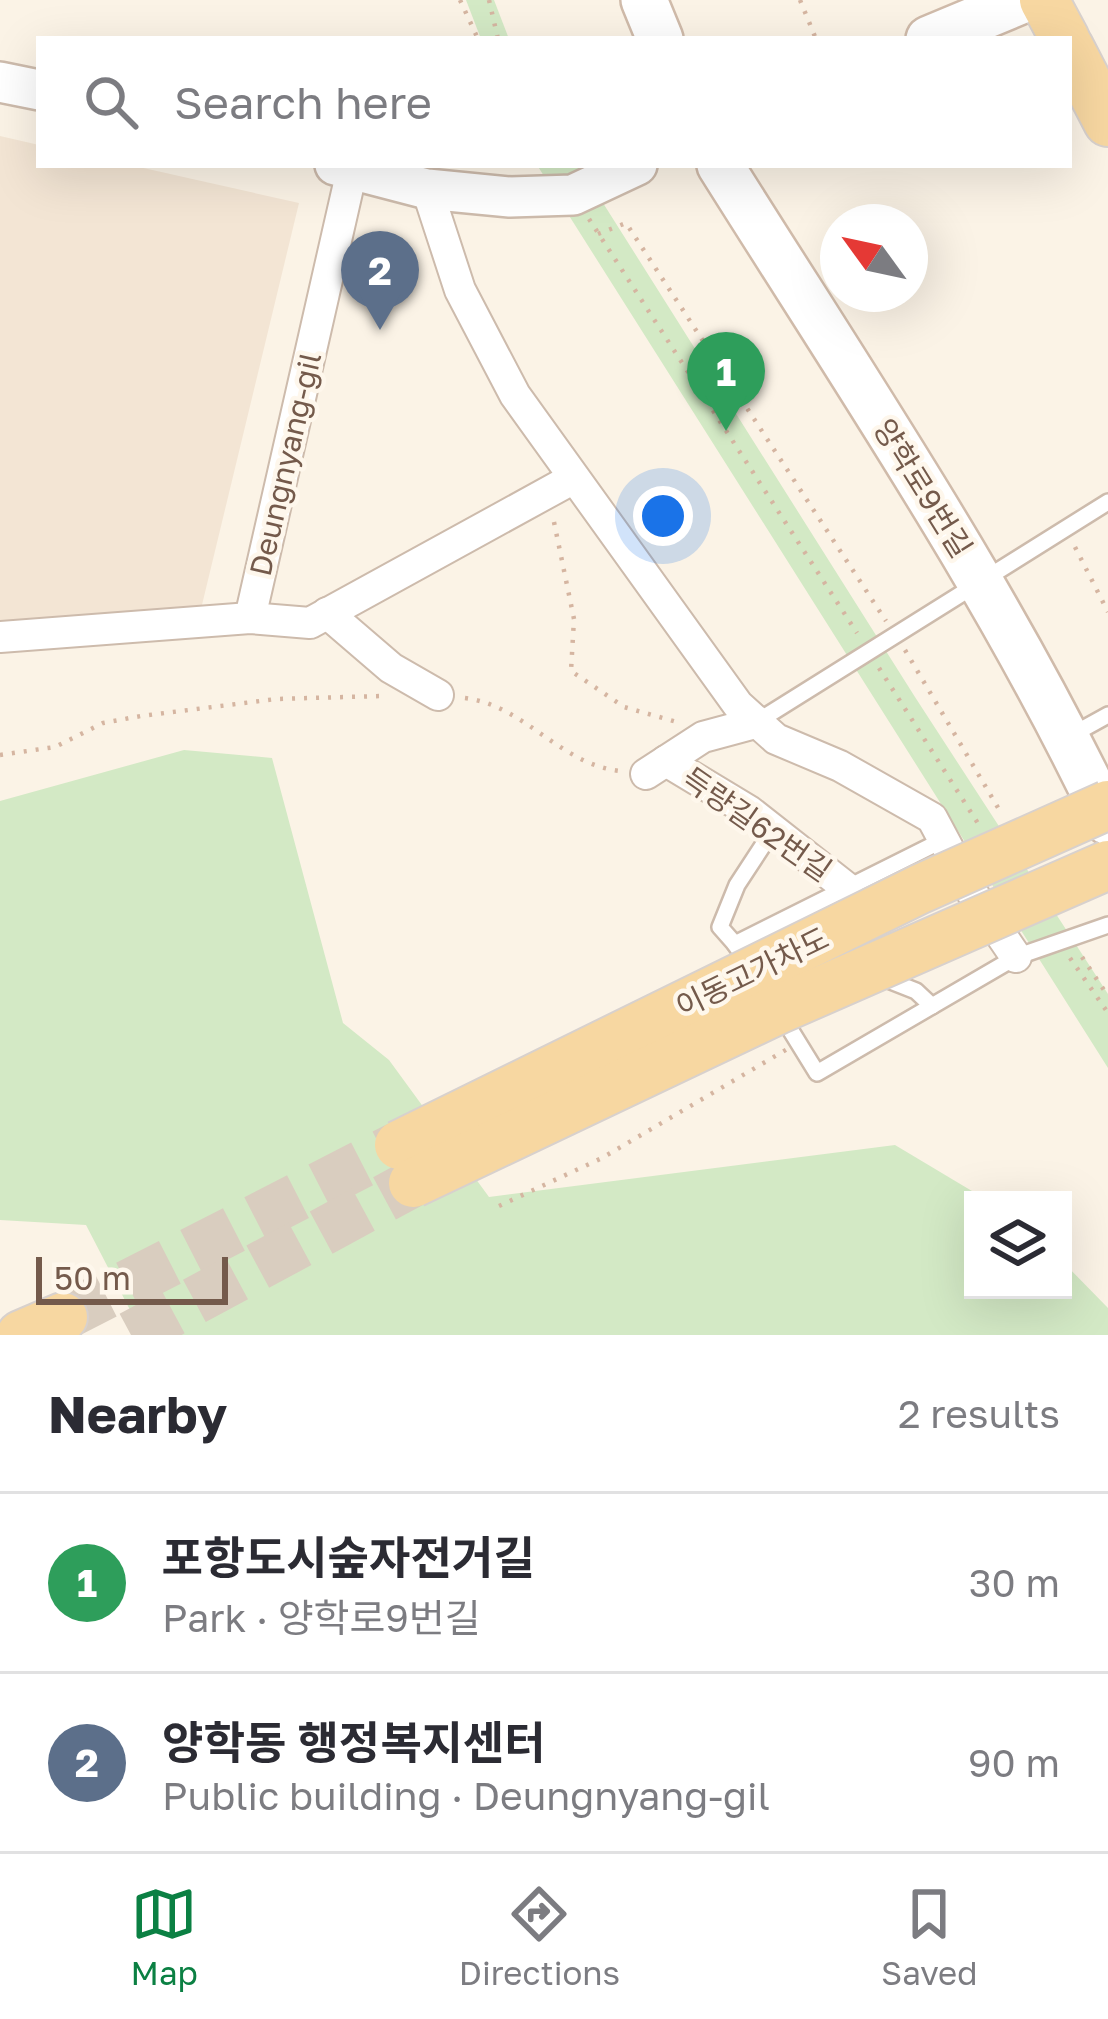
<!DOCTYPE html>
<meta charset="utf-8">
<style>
:root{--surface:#fff;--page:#f7f7f7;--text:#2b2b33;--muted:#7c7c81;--line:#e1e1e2;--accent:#0b8043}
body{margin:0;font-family:"Golos Text","Noto Sans KR",sans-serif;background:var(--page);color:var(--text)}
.controls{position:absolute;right:36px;bottom:36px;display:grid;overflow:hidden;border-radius:0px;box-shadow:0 12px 48px #0002}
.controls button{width:108px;height:108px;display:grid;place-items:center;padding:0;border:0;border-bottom:3px solid var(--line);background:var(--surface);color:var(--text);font:60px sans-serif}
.compass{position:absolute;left:820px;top:204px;width:108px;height:108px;border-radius:50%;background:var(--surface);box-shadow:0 12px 48px #0002;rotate:303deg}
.scale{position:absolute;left:36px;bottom:30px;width:192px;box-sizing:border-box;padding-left:12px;border:6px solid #745a4b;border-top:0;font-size:33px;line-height:42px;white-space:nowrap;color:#745a4b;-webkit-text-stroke:9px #fef7ec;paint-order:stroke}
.you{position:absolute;left:663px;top:516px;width:42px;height:42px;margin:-30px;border:9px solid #fff;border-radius:50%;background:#1a73e8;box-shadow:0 0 0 18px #1a73e833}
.badge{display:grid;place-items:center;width:78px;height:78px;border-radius:50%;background:var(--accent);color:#fff;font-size:39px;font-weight:700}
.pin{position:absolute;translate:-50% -99px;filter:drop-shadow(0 3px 6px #0008)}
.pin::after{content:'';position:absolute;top:63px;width:42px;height:36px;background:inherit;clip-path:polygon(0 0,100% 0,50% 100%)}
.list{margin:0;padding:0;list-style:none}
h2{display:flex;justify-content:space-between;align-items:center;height:156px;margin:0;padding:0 48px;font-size:51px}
h2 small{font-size:39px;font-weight:400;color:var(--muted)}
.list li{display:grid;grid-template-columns:78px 1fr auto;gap:36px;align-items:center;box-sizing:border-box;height:180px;padding:0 48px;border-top:3px solid var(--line)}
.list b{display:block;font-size:45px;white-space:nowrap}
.list p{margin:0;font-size:39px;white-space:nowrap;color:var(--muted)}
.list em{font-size:39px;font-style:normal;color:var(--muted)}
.icon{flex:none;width:66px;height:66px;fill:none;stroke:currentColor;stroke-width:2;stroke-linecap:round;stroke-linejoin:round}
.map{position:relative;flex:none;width:1108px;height:1335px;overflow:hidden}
.search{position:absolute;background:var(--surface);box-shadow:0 12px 48px #0002;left:36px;right:36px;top:36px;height:132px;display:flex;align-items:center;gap:30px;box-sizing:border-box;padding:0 42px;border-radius:0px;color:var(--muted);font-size:45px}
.sheet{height:516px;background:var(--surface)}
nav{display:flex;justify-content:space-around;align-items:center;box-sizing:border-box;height:168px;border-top:3px solid var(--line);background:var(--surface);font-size:33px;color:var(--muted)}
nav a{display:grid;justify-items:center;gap:6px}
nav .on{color:var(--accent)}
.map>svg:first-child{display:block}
</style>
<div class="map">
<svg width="1108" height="1335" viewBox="0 0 1108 1335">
<rect width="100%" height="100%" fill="#fbf3e6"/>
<path fill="#f3e5d4" d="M0,136L39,145V165H130L299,203L201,609L0,627Z"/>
<g fill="#d3e9c5">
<path d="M466,0H494L509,39H481Z"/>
<path d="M537,165H579L915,697L1108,994V1068Z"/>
<path d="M184,750L272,758L343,1023L389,1060L489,1197L895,1145L987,1200H973V1290H1063V1262L1108,1308V1335H143L86,1225L0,1220V801Z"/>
</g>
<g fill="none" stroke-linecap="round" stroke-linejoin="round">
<g stroke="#d9cdbf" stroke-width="48" stroke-dasharray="48 24" stroke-linecap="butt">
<path d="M63,1317L399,1145"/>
<path d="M131,1335L413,1183"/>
</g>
<g stroke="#cdbbac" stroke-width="20">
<g id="service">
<path d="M755,723L1108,502"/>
<path d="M1070,736L1108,715"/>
<path d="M735,944L720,927L737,885L773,830"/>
<path d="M751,968L735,944L943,840"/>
<path d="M883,978L916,991L932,1006"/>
<path d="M780,1013L817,1073L1016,957L1108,925"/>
</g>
</g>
<g stroke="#cdbbac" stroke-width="34">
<g id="minor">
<path d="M427,189L460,290L515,395L738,705L776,739L840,766L932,818L971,891L1016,957"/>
<path d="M327,613L391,668L438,695"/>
<path d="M250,618L352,170"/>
<path d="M0,637L250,618L310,623L574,478"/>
<path d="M666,761L749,811L847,888"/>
<path d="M646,774L703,737L755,723"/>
</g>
</g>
<g stroke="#cdbbac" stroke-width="44">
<g id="tertiary">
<path d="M0,82L39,90"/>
<path d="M335,165L427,189L510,197L573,195L637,165"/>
</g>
</g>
<g stroke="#d0bbaa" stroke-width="50">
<g id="secondary">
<path d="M644,0L660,39"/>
<path d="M929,39L1023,0"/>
<path d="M720,165C855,380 999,592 1108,822"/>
</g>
</g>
<g stroke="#d8d1cd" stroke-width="52">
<g id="primary">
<path d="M1044,0L1065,39"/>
<path d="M1069,47L1108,122"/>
<path d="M21,1335L63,1317"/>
</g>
</g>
<g stroke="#d5b5a1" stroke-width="4.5" stroke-dasharray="3 9" stroke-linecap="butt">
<path d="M460,0L478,39"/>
<path d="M489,0L498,39"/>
<path d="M800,0L816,39"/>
<path d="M589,219L857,633"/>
<path d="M598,234L626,223L886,621"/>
<path d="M554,522L574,619L571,671L624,707L677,722"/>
<path d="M1075,547L1108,612"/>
<path d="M905,650L1000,811"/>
<path d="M879,668L979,825"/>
<path d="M465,698C526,706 559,764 620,771"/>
<path d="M0,755L55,747L103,723L141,716L276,699L382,696"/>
<path d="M1082,957L1108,996"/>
<path d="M1070,958L1108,1013"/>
</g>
<use href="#service" stroke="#fff" stroke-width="15"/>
<use href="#minor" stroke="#fff" stroke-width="30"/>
<use href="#tertiary" stroke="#fff" stroke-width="39"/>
<use href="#secondary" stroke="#fff" stroke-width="45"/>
<use href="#primary" stroke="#f7d7a1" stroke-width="48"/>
<g stroke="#d8d1cd" stroke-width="52" stroke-linecap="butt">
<g id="primary-bridge">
<path d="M399,1145L920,889L1108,805"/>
<path d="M413,1183L777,1010L1108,865"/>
</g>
</g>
<path stroke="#d5b5a1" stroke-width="4.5" stroke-dasharray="3 9" stroke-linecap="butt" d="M499,1206L602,1158L789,1048"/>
<use href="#primary-bridge" stroke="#f7d7a1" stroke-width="48"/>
</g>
<g text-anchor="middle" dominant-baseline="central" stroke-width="9" stroke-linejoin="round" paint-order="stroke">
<g font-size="30" fill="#745a4b" stroke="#fef7ec">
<text transform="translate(285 464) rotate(-77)">Deungnyang-gil</text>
<text transform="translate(923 488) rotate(58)">양학로9번길</text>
<text transform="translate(757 824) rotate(35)">득량길62번길</text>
<text transform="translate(752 972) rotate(-26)">이동고가차도</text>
</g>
</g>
</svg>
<div class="controls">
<button><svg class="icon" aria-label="layers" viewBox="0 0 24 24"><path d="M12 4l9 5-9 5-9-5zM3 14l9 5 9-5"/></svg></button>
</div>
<svg class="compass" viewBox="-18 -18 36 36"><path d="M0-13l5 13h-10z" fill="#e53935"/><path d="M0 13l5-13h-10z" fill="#7c7c81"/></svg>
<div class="scale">50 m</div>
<div class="you"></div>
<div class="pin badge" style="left:726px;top:431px;background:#2e9e5b">1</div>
<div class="pin badge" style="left:380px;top:330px;background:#5c6f8a">2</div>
<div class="search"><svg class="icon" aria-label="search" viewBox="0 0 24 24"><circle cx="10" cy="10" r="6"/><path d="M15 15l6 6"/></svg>Search here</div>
</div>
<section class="sheet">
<h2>Nearby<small>2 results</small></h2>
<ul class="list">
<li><span class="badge" style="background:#2e9e5b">1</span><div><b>포항도시숲자전거길</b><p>Park · 양학로9번길</p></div><em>30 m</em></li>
<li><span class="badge" style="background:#5c6f8a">2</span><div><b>양학동 행정복지센터</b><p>Public building · Deungnyang-gil</p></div><em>90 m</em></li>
</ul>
</section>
<nav>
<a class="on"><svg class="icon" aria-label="map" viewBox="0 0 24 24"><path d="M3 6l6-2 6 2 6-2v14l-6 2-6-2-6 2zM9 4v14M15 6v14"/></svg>Map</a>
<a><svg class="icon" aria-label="directions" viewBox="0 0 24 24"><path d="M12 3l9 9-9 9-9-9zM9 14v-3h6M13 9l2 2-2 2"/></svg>Directions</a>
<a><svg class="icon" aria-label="saved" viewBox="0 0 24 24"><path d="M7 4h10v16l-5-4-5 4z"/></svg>Saved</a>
</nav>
